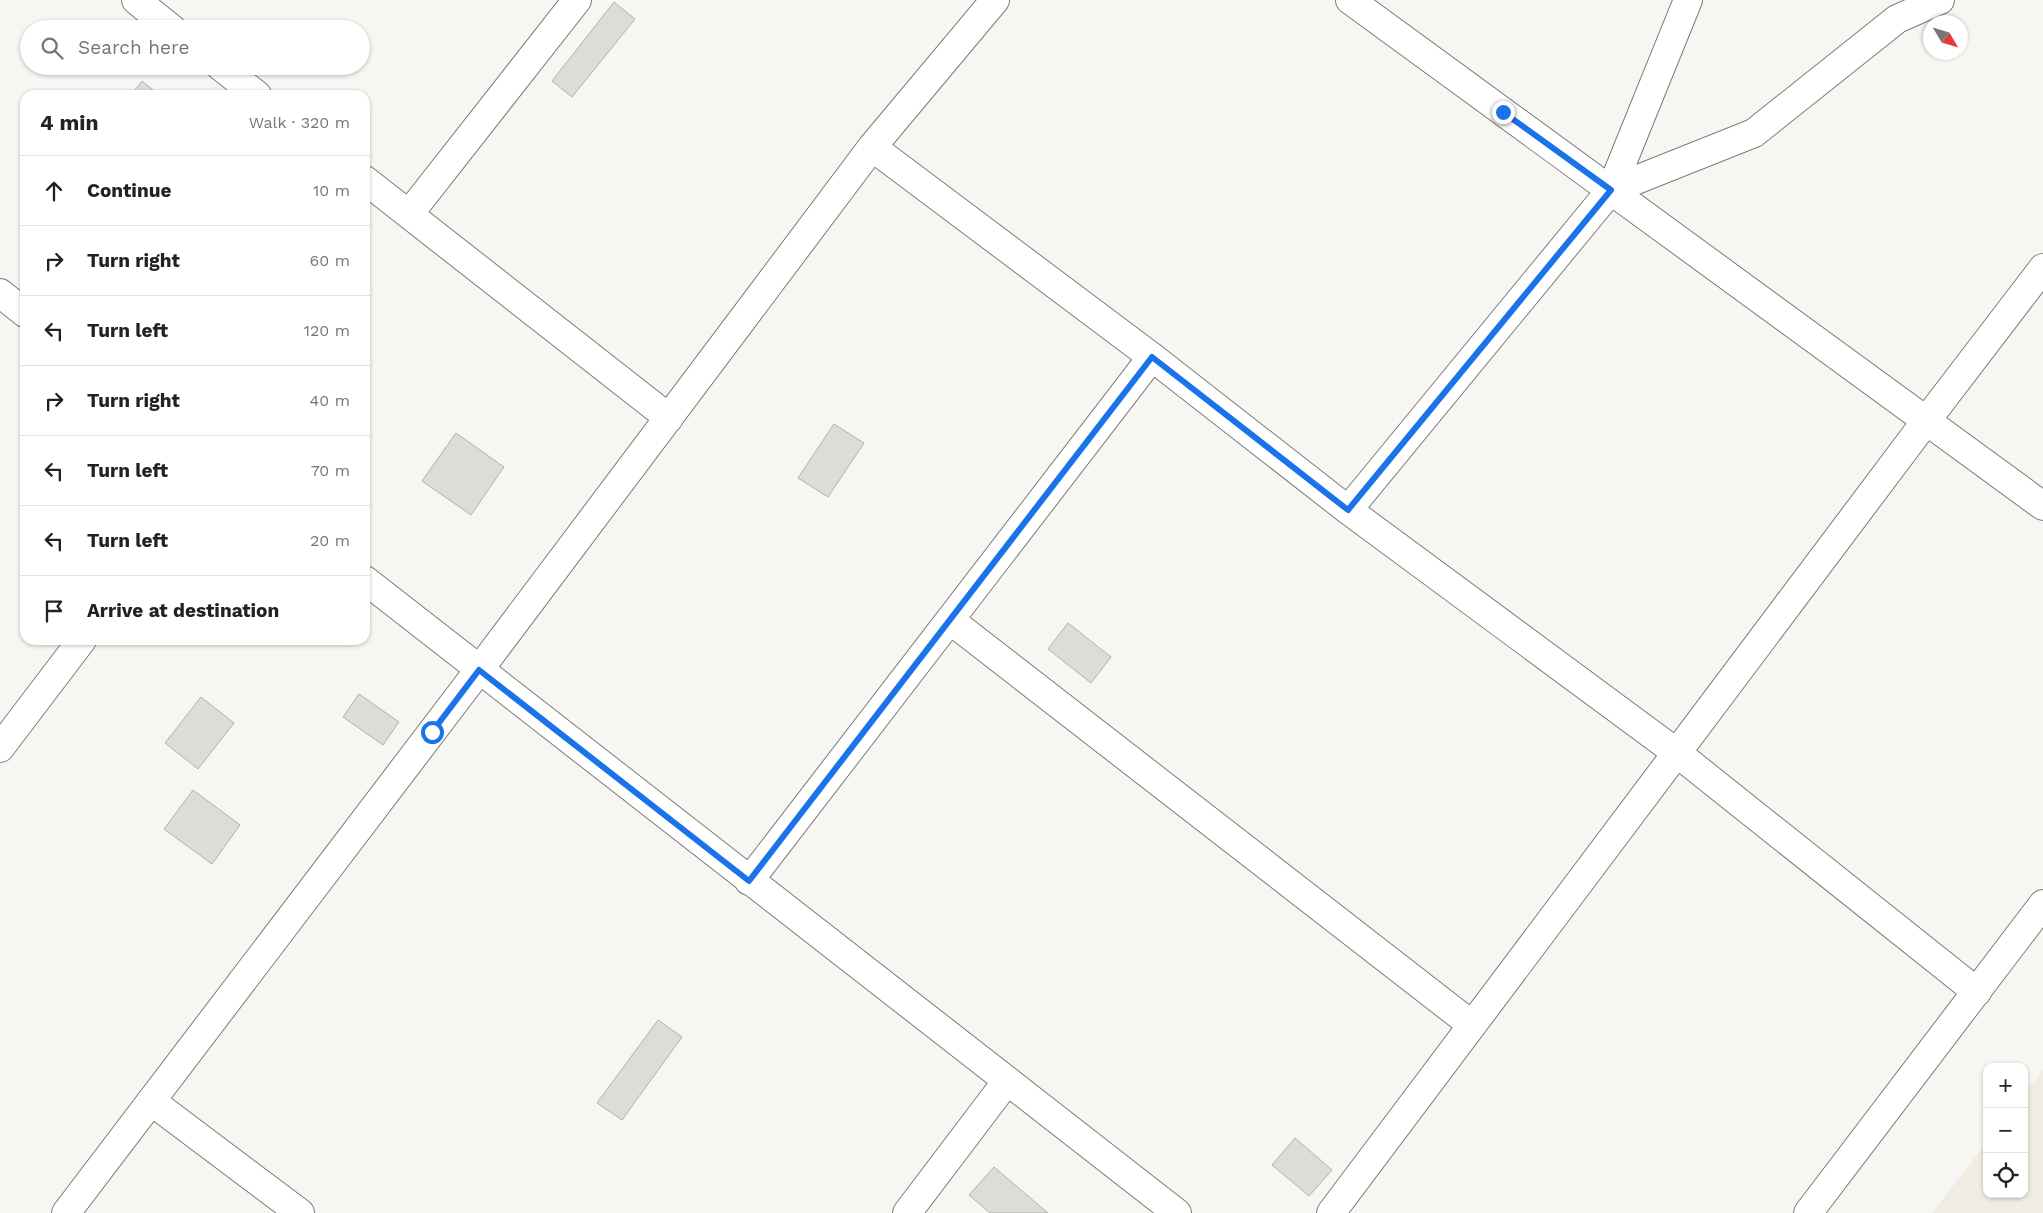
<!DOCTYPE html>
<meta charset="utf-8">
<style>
:root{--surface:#fff;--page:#f2f2f2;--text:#222;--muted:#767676;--line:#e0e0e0}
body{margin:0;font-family:"Work Sans",sans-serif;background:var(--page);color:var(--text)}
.controls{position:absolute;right:15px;bottom:15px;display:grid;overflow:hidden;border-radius:10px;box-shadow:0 1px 4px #0004}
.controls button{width:45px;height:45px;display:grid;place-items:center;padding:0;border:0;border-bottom:1px solid var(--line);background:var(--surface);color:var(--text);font:25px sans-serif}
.compass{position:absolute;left:1923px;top:15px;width:45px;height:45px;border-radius:50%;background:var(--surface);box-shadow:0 1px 4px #0004;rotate:128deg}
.stop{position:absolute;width:15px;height:15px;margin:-11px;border:4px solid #1a73e8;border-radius:50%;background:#fff}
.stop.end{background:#1a73e8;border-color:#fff;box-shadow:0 1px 5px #0008}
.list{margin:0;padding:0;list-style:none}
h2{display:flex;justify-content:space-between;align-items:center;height:65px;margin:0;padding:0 20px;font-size:21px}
h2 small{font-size:16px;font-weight:400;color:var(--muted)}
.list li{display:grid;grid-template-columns:32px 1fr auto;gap:15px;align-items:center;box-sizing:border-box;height:70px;padding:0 20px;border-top:1px solid var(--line)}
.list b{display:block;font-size:19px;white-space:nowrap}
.list em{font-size:16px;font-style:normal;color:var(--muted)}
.icon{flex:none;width:28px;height:28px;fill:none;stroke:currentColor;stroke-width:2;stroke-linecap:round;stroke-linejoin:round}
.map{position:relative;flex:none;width:2043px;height:1213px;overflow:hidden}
.search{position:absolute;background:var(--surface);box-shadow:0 1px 4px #0004;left:20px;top:20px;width:350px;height:55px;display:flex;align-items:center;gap:12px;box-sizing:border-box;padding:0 18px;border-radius:28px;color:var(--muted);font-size:19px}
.panel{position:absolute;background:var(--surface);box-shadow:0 1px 4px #0004;left:20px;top:90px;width:350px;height:555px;border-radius:15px}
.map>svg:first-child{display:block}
</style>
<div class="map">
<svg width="2043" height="1213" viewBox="0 0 2043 1213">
<rect width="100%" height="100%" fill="#f7f6f2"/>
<path fill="#efede1" d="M2043,1070V1213H1932L1987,1142V1194H2024V1094Z"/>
<g fill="#dddcd8" stroke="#b1b1ad">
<path d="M614,2L635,19L572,97L552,81Z"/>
<path d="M142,81L159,95H131Z"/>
<path d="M834,424L864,443L828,497L798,478Z"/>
<path d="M456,433L504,467L471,515L422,481Z"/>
<path d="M1068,623L1111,657L1091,683L1048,649Z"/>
<path d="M359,694L399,722L383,745L343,717Z"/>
<path d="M201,697L234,723L198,769L165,743Z"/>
<path d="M193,790L240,825L212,864L164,829Z"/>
<path d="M658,1020L682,1037L622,1120L597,1103Z"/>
<path d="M1295,1138L1332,1170L1309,1196L1272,1165Z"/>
<path d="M994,1167L1048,1213H990L969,1195Z"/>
</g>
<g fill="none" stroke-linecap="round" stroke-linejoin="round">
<g stroke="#7c7c78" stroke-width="30">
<g id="minor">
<path d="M136,0L172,29"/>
<path d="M1350,0L2043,506"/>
<path d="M220,66L257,95"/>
<path d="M872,147L1152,357L1348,510L1677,753L1977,992"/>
<path d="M365,180L669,418"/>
<path d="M1611,190L1754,133L1897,19L1940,0"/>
<path d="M409,214L577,0"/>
<path d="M0,293L25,313"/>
<path d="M1348,510L1611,190L1688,0"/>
<path d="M365,580L1177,1213"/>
<path d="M950,620L1472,1025"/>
<path d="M0,748L82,640"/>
<path d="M749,881L1152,357"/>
<path d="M151,1101L300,1213"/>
<path d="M66,1213L479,670L872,147L995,0"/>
<path d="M907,1213L1007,1081"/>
<path d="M1331,1213L1926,421L2043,268"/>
<path d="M1808,1213L2043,904"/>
</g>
</g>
<use href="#minor" stroke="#fff" stroke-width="28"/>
</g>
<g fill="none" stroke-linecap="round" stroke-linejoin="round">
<path stroke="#1a73e8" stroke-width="6" d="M432,732L479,670L749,881L1152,357L1348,510L1611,190L1503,112"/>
</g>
</svg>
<div class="controls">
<button>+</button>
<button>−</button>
<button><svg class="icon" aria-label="locate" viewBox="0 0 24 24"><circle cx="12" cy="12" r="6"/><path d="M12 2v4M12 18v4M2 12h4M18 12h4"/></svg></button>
</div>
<svg class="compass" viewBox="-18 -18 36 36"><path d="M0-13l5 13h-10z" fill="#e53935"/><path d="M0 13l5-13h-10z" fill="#767676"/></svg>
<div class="stop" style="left:432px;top:732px"></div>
<div class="stop end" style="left:1503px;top:112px"></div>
<div class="search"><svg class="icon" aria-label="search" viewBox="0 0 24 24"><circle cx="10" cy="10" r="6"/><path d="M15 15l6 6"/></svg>Search here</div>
<section class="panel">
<h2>4 min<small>Walk · 320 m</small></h2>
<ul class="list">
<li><svg class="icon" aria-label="ahead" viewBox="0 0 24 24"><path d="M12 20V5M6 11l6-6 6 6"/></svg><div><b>Continue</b></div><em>10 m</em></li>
<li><svg class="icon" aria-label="right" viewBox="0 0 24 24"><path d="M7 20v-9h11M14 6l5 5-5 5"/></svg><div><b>Turn right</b></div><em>60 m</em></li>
<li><svg class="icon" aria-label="left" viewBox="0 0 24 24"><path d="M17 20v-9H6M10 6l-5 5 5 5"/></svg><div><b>Turn left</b></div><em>120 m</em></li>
<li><svg class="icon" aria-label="right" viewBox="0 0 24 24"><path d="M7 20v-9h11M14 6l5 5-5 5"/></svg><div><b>Turn right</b></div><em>40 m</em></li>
<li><svg class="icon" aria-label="left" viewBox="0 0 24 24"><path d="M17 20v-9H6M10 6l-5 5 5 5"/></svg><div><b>Turn left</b></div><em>70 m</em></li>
<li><svg class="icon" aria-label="left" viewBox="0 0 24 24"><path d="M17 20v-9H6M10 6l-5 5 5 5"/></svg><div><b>Turn left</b></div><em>20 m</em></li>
<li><svg class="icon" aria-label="arrive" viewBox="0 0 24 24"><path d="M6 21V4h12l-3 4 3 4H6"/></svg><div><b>Arrive at destination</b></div></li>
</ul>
</section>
</div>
